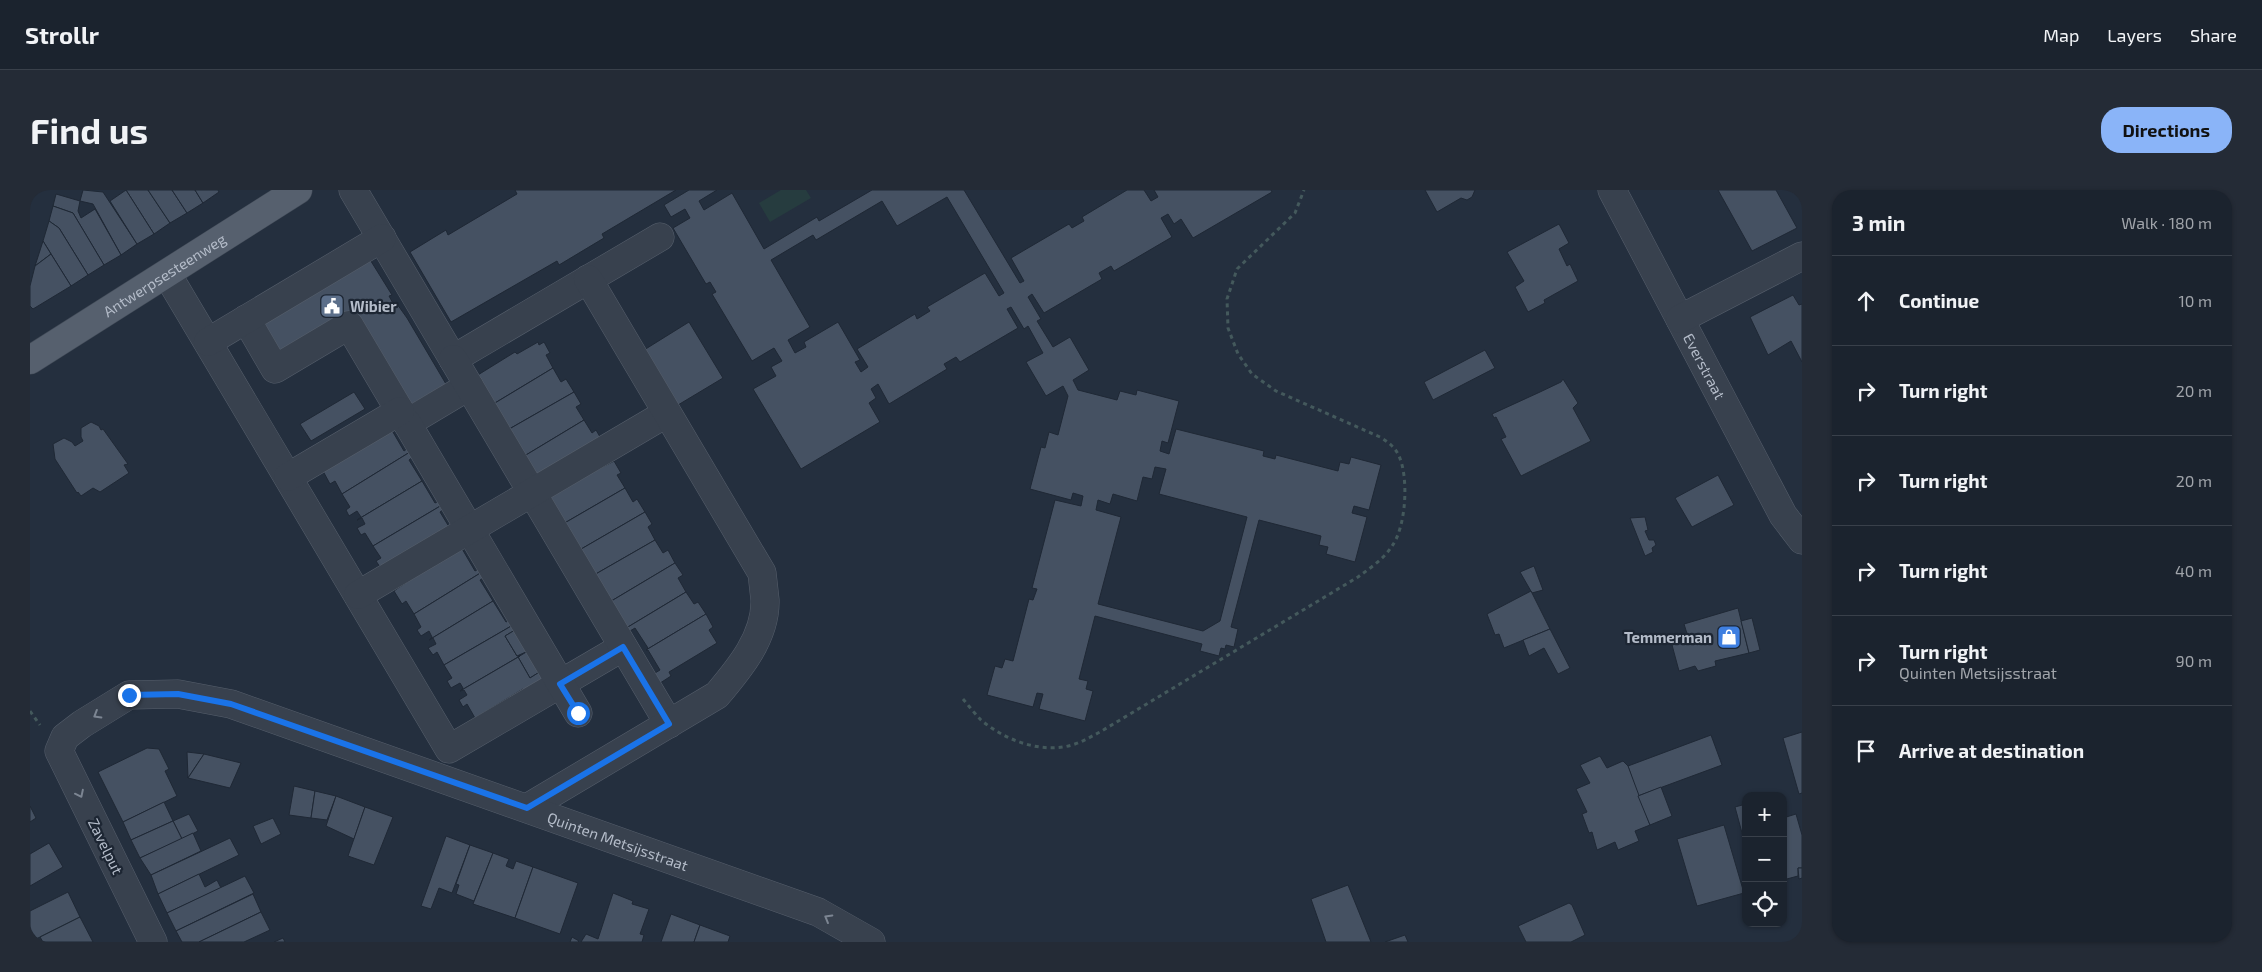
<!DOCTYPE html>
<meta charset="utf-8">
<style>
:root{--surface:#1b232e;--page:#242b36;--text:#f1f3f6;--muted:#a0a4aa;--line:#39404a;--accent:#8ab4f8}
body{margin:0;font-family:"Exo 2",sans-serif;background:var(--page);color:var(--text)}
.controls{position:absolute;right:15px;bottom:15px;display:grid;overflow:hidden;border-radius:10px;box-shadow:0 1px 4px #0004}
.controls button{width:45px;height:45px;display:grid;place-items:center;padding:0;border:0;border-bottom:1px solid var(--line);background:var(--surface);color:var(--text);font:25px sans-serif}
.stop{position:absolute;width:15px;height:15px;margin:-11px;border:4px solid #1a73e8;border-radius:50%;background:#fff}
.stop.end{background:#1a73e8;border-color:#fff;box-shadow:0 1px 5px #0008}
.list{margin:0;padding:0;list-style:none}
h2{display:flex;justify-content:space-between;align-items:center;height:65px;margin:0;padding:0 20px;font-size:21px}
h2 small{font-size:16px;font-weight:400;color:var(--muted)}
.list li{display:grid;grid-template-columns:32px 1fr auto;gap:15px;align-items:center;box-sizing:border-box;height:90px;padding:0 20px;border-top:1px solid var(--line)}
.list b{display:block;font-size:19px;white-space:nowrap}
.list p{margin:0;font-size:16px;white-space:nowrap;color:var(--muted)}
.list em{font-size:16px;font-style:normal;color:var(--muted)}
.icon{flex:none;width:28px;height:28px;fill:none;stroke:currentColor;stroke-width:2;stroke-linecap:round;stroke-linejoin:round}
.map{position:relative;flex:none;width:1772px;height:752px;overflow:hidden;border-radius:20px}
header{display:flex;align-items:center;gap:30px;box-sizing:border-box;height:70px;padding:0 25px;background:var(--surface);border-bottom:1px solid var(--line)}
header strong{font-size:24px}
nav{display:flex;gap:28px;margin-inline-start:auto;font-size:18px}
.intro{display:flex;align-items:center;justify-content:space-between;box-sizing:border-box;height:120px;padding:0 30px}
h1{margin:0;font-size:35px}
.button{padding:12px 22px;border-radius:20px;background:var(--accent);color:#111;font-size:18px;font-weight:700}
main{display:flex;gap:30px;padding:0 30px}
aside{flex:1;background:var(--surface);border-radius:20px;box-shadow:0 1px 4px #0004}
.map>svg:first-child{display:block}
</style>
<header>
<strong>Strollr</strong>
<nav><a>Map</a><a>Layers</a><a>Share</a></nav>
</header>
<div class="intro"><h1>Find us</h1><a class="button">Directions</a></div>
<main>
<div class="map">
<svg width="1772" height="752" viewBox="0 0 1772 752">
<rect width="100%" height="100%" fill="#242f3e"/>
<path fill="#263c3f" d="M751,0H776L781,8L740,32L729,13Z"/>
<g fill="#455162" stroke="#1f2835" fill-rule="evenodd">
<path d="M53,0L73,2L107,54L91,65L63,14L50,11Z"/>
<path d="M96,0H118L140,33L124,44Z"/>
<path d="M96,0L124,44L107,54L80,11Z"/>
<path d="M118,0H142L157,23L140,33Z"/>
<path d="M142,0H165L173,13L157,23Z"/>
<path d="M165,0H188L189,2L173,13Z"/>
<path d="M485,0H646L572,44L574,48L529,75L527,71L421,132L380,62L416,40L418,45L487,4Z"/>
<path d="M659,0H687L669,11L674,20L702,3L734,59L787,27L789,31L842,0H934L990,93L994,91L981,68L1039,34L1042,38L1054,31L1052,27L1097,0H1114L1121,11L1128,7L1124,0H1241L1242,2L1163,48L1151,29L1144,34L1138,24L1131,28L1142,47L1084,81L1081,76L1069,83L1072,89L1014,123L1002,104L998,107L1011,129L1007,131L1023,157L1040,147L1059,180L1043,190L1048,200L1087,210L1090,201L1106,205L1107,200L1149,211L1138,253L1132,251L1130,261L1139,264L1146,239L1234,261L1233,266L1245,269L1246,265L1308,281L1310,272L1319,274L1321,267L1351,275L1339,320L1324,316L1322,323L1337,327L1325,372L1296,364L1298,357L1289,355L1291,346L1229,330L1201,437L1208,439L1204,457L1196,455L1195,459L1191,458L1189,466L1170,461L1172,454L1065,426L1049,489L1058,491L1056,499L1063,501L1055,531L1009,519L1013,504L1007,503L1003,517L957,505L965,476L972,478L975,469L983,471L999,409L1003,410L1007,399L1002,398L1025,310L1051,316L1053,306L1043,303L1041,310L1000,299L1011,257L1015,258L1019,242L1028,245L1038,206L1033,196L1016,206L996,172L1013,163L998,136L994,139L981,117L977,119L988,138L930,172L926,167L914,174L917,179L859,214L848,194L841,199L846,208L839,213L850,232L771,279L723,199L746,186L741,177L752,171L744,158L722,171L682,104L686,102L680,92L676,94L643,38L660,28L655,19L641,27L634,15ZM917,7L974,103L969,106L955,83L897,117L900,121L887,129L885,124L827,159L838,177L831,182L825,172L830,170L808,132L774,152L776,157L765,163L758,150L780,137L741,70L783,45L786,50L852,11L867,36ZM1125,277L1136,279L1129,304L1217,327L1190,431L1173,441L1068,414L1091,327L1066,320L1068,310L1080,314L1083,304L1107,311L1113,287L1122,289Z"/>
<path d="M1395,0H1445L1442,7L1437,10L1431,8L1407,22Z"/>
<path d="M1688,0H1746L1767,38L1722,61Z"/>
<path d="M26,4L50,11L48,21L51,28L65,19L91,65L74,75L43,23L23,16Z"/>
<path d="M23,16L43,23L74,75L58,85L29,38L19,31Z"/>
<path d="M19,31L29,38L58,85L41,96L13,51Z"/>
<path d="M1529,34L1539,53L1529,59L1537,76L1540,74L1548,91L1514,110L1515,113L1498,122L1485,97L1494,91L1477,62Z"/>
<path d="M13,51L21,64L5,76Z"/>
<path d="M21,64L41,96L3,119L0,116V96L5,76Z"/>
<path d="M339,68L362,105L359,106L364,115L367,114L377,128L416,194L377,217L326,125L246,173L224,136Z"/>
<path d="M1763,105L1769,115L1772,114V172L1761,151L1738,165L1720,127Z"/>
<path d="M659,132L693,188L648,215L614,160Z"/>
<path d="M508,152L509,155L514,152L520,163L516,165L523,178L455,219L443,188L485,162L487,164Z"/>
<path d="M1455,160L1465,178L1403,210L1394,192Z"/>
<path d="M523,178L531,192L536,189L544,202L474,242L455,219Z"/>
<path d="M1533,189L1548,213L1543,218L1561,251L1491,286L1471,249L1476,247L1466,227L1464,228L1462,224L1510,202L1531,192Z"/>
<path d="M324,202L335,219L281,251L270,234Z"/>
<path d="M544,202L551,214L546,217L554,230L486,271L474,242Z"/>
<path d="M554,230L562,243L566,240L573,252L506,297L486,271Z"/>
<path d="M61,232L69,236L71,240L73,239L98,274L94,275L99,283L70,302L63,298L51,306L48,302L47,303L25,269L23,254L34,248L42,252L45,256L53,251L51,247V238Z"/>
<path d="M360,237L374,261L378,258L380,262L312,304L305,291L300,294L293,281Z"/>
<path d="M380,262L383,267L379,270L392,291L327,330L331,327L327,321L319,326L316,320L320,317L312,304Z"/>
<path d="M584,271L591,283L587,285L595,298L526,338L514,308Z"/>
<path d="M1688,285L1704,315L1662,337L1645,308Z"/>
<path d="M392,291L405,313L409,311L412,315L343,356L335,343L331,345L327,338L335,334L332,328L327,330Z"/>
<path d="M595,298L603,312L607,309L615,322L546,362L526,338Z"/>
<path d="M412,315L414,319L410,322L424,345L354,383L346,371L351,368L343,356Z"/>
<path d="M615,322L622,334L618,337L625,350L557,389L546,362Z"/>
<path d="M1615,327L1618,340L1615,341L1619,350H1624L1626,355L1622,358L1623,362L1615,366L1600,328Z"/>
<path d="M625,350L633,363L638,360L645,373L578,413L557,389Z"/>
<path d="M431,357L445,381L450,378L452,382L384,424L376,411L372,414L364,401L368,398Z"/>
<path d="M645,373L653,385L648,388L656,402L588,443L578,413Z"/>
<path d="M1504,376L1513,400L1502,403L1490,382Z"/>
<path d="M452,382L455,387L450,390L463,411L399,450L402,447L399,441L391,446L387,440L391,437L384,424Z"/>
<path d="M1501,401L1520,439L1474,458L1469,444L1465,445L1457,424Z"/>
<path d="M656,402L664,414L668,412L676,424L616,460L618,458L605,438L590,447L588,443Z"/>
<path d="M463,411L476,432L480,430L483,435L414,475L407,462L403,465L398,458L406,454L403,448L399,450Z"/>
<path d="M1708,418L1719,463L1685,471L1686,476L1668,481L1665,476L1649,481L1642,455L1659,450L1654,434Z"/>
<path d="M676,424L683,437L679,440L687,453L639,482L641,486L621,499L615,489L630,480L618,460H616Z"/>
<path d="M1722,428L1730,460L1719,463L1711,431Z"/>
<path d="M483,435L485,440L475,446L487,466H490L430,501L433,498L430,493L421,498L417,491L422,488L414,475Z"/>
<path d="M1520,439L1540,478L1528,484L1514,458L1499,466L1493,450Z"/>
<path d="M485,440L498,461L487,466L475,446Z"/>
<path d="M498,461L511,481L500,488L488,467Z"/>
<path d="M490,466L488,467L500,488L511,481L517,491L496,503L493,499L445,528L437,514L433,517L429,510L437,505L434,500L430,501Z"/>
<path d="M1772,542V603L1769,604L1753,548Z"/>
<path d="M1681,545L1692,575L1608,606L1598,576Z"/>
<path d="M117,558L129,559L139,579L135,581L147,606L93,632L68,582Z"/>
<path d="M157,562L174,564L158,588Z"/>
<path d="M174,564L211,573L200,598L158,588Z"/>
<path d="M1570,566L1577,578L1593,571L1598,576L1620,635L1605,641L1609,651L1588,660L1585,652L1567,660L1562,642L1559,643L1552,624L1557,622L1546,599L1560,593L1550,575Z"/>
<path d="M264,596L285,601L281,628L259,625Z"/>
<path d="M1631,597L1642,626L1620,635L1608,606Z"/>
<path d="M285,601L306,606L297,630L281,628Z"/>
<path d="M306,606L335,617L324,649L296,636Z"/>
<path d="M134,612L143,631L101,650L93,632Z"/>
<path d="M1716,614V654H1715L1705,617Z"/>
<path d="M0,616L6,628L0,632Z"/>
<path d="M335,617L363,627L344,675L318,666Z"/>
<path d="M159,624L168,641L152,649L143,631Z"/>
<path d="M1766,624L1772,645V678H1768V686L1753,690V628Z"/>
<path d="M243,628L251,644L231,654L223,636Z"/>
<path d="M143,631L152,649L110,668L101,650Z"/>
<path d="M1694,635L1714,703L1667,716L1647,649Z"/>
<path d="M163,643L171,661L121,685L110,668Z"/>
<path d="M416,646L440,655L422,703L409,698L401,719L391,716Z"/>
<path d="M200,648L209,665L128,704L121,685Z"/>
<path d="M19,653L33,677L0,696V664Z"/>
<path d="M440,655L463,663L444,711L426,704L429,695L426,694Z"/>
<path d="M463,663L479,669L476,676L483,679L486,671L503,677L485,728L443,714Z"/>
<path d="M503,677L548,693L530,744L485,728Z"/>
<path d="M1768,678H1772V688L1769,689Z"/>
<path d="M169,684L175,697L187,690L191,698L137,723L128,704Z"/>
<path d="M215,686L224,703L146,741L137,723Z"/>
<path d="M1318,695L1341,752H1296L1281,709Z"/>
<path d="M38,702L50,727L0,752V721Z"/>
<path d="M583,703L603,711L602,714L619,719L610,744L614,745L612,752H551L556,744L568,749Z"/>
<path d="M223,704L231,722L169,752H152L146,741Z"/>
<path d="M1539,713L1542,715L1555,745L1541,752H1496L1488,736Z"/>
<path d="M231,722L240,740L214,752H169Z"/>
<path d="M641,724L670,735L664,752H631Z"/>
<path d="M50,727L63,752H13L10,747Z"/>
<path d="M670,735L700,746L698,752H664Z"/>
<path d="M1375,745L1378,752H1355Z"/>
<path d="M542,747L549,751L548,752H540Z"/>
<path d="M253,748L255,752H244Z"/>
</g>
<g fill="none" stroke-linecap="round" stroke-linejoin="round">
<g stroke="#565f6c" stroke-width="29">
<g id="minor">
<path d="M323,0L423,169L630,47"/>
<path id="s1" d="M1582,0L1753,325L1772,350"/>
<path d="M137,84L419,559L593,457"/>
<path d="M216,129L245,179L319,135L377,233L439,196"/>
<path d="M1650,129L1772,66"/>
<path d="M178,152L352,48"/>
<path d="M423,169L639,534"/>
<path d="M377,233L548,523"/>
<path d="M258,287L370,221"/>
<path d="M328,405L637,223"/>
<path d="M497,618L687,505C709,479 736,447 735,410C734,401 733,392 732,383L558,89"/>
<path id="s2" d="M123,752L29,561L35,547L52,534L99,505L148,504L201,514L788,722L841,752"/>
</g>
</g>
<g stroke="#414a57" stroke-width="29">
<g id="major">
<path id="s3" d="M0,170L268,0"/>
</g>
</g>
<g stroke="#44595c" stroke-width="3" stroke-dasharray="4 4" stroke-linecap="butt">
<path d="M933,509C939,516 945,524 951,530C976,551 1014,565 1045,554C1054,551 1062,546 1070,542L1328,387C1340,378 1354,369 1362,356C1376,337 1379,288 1369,266C1365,257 1358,252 1350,247L1246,201L1222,184L1208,164L1198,138L1197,109L1207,79L1265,23L1274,0"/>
<path d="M0,521L10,535"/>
</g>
<use href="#minor" stroke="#38414e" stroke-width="28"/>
<use href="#major" stroke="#56606e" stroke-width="28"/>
</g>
<defs><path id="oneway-chevron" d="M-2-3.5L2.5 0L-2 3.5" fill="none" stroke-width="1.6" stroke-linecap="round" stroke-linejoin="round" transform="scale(1.25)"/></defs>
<g stroke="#7c8592">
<use href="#oneway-chevron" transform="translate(67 525) rotate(149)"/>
<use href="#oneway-chevron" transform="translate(50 604) rotate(64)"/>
<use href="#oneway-chevron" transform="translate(798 728) rotate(-150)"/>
</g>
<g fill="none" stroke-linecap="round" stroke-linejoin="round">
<path stroke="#1a73e8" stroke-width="6" d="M99,505L148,504L201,514L497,618L639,534L593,457L530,494L548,523"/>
</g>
<defs>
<g id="civic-square" transform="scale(1.25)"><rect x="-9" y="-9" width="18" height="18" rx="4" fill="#5c6f8a" stroke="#1d2633"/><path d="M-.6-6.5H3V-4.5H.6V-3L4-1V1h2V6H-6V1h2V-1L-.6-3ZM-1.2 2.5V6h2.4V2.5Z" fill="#fff"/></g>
<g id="shop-square" transform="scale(1.25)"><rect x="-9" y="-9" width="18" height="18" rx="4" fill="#3f7fe0" stroke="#1d2633"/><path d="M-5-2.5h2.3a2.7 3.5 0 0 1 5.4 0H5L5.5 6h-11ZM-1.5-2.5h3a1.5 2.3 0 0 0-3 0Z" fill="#fff"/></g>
</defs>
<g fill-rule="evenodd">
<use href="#civic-square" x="302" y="116"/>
<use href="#shop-square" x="1699" y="447"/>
</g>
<g text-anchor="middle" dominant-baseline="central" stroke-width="4.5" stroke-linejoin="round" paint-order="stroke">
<g font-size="15" fill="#b4bcc9" stroke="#1d2633">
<text stroke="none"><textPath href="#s3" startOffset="159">Antwerpsesteenweg</textPath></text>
<text stroke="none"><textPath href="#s1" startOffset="199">Everstraat</textPath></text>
<text stroke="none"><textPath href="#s2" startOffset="818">Quinten Metsijsstraat</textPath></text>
<text transform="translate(76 656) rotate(64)">Zavelput</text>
</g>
<g font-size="15" font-weight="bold" fill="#b4bcc9" stroke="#1d2633" text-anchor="start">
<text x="320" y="116">Wibier</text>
<text x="1682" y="447" text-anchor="end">Temmerman</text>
</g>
</g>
</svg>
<div class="controls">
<button>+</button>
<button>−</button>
<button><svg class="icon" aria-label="locate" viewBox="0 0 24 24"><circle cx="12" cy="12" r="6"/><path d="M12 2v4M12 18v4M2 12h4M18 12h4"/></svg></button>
</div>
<div class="stop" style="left:548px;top:523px"></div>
<div class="stop end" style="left:99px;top:505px"></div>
</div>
<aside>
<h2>3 min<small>Walk · 180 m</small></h2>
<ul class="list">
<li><svg class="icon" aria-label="ahead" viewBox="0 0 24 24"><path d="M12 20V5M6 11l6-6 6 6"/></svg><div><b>Continue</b></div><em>10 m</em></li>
<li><svg class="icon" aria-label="right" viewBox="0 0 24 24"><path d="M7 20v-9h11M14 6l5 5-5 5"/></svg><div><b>Turn right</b></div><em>20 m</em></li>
<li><svg class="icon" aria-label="right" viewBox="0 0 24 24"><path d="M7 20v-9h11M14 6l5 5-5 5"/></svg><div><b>Turn right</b></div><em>20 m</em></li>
<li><svg class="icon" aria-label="right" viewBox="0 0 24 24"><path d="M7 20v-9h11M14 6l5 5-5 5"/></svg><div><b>Turn right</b></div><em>40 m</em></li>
<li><svg class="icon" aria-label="right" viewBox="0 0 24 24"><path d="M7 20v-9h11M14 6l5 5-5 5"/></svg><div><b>Turn right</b><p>Quinten Metsijsstraat</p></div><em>90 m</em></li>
<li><svg class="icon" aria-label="arrive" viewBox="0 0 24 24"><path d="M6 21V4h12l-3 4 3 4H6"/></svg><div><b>Arrive at destination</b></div></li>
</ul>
</aside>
</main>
